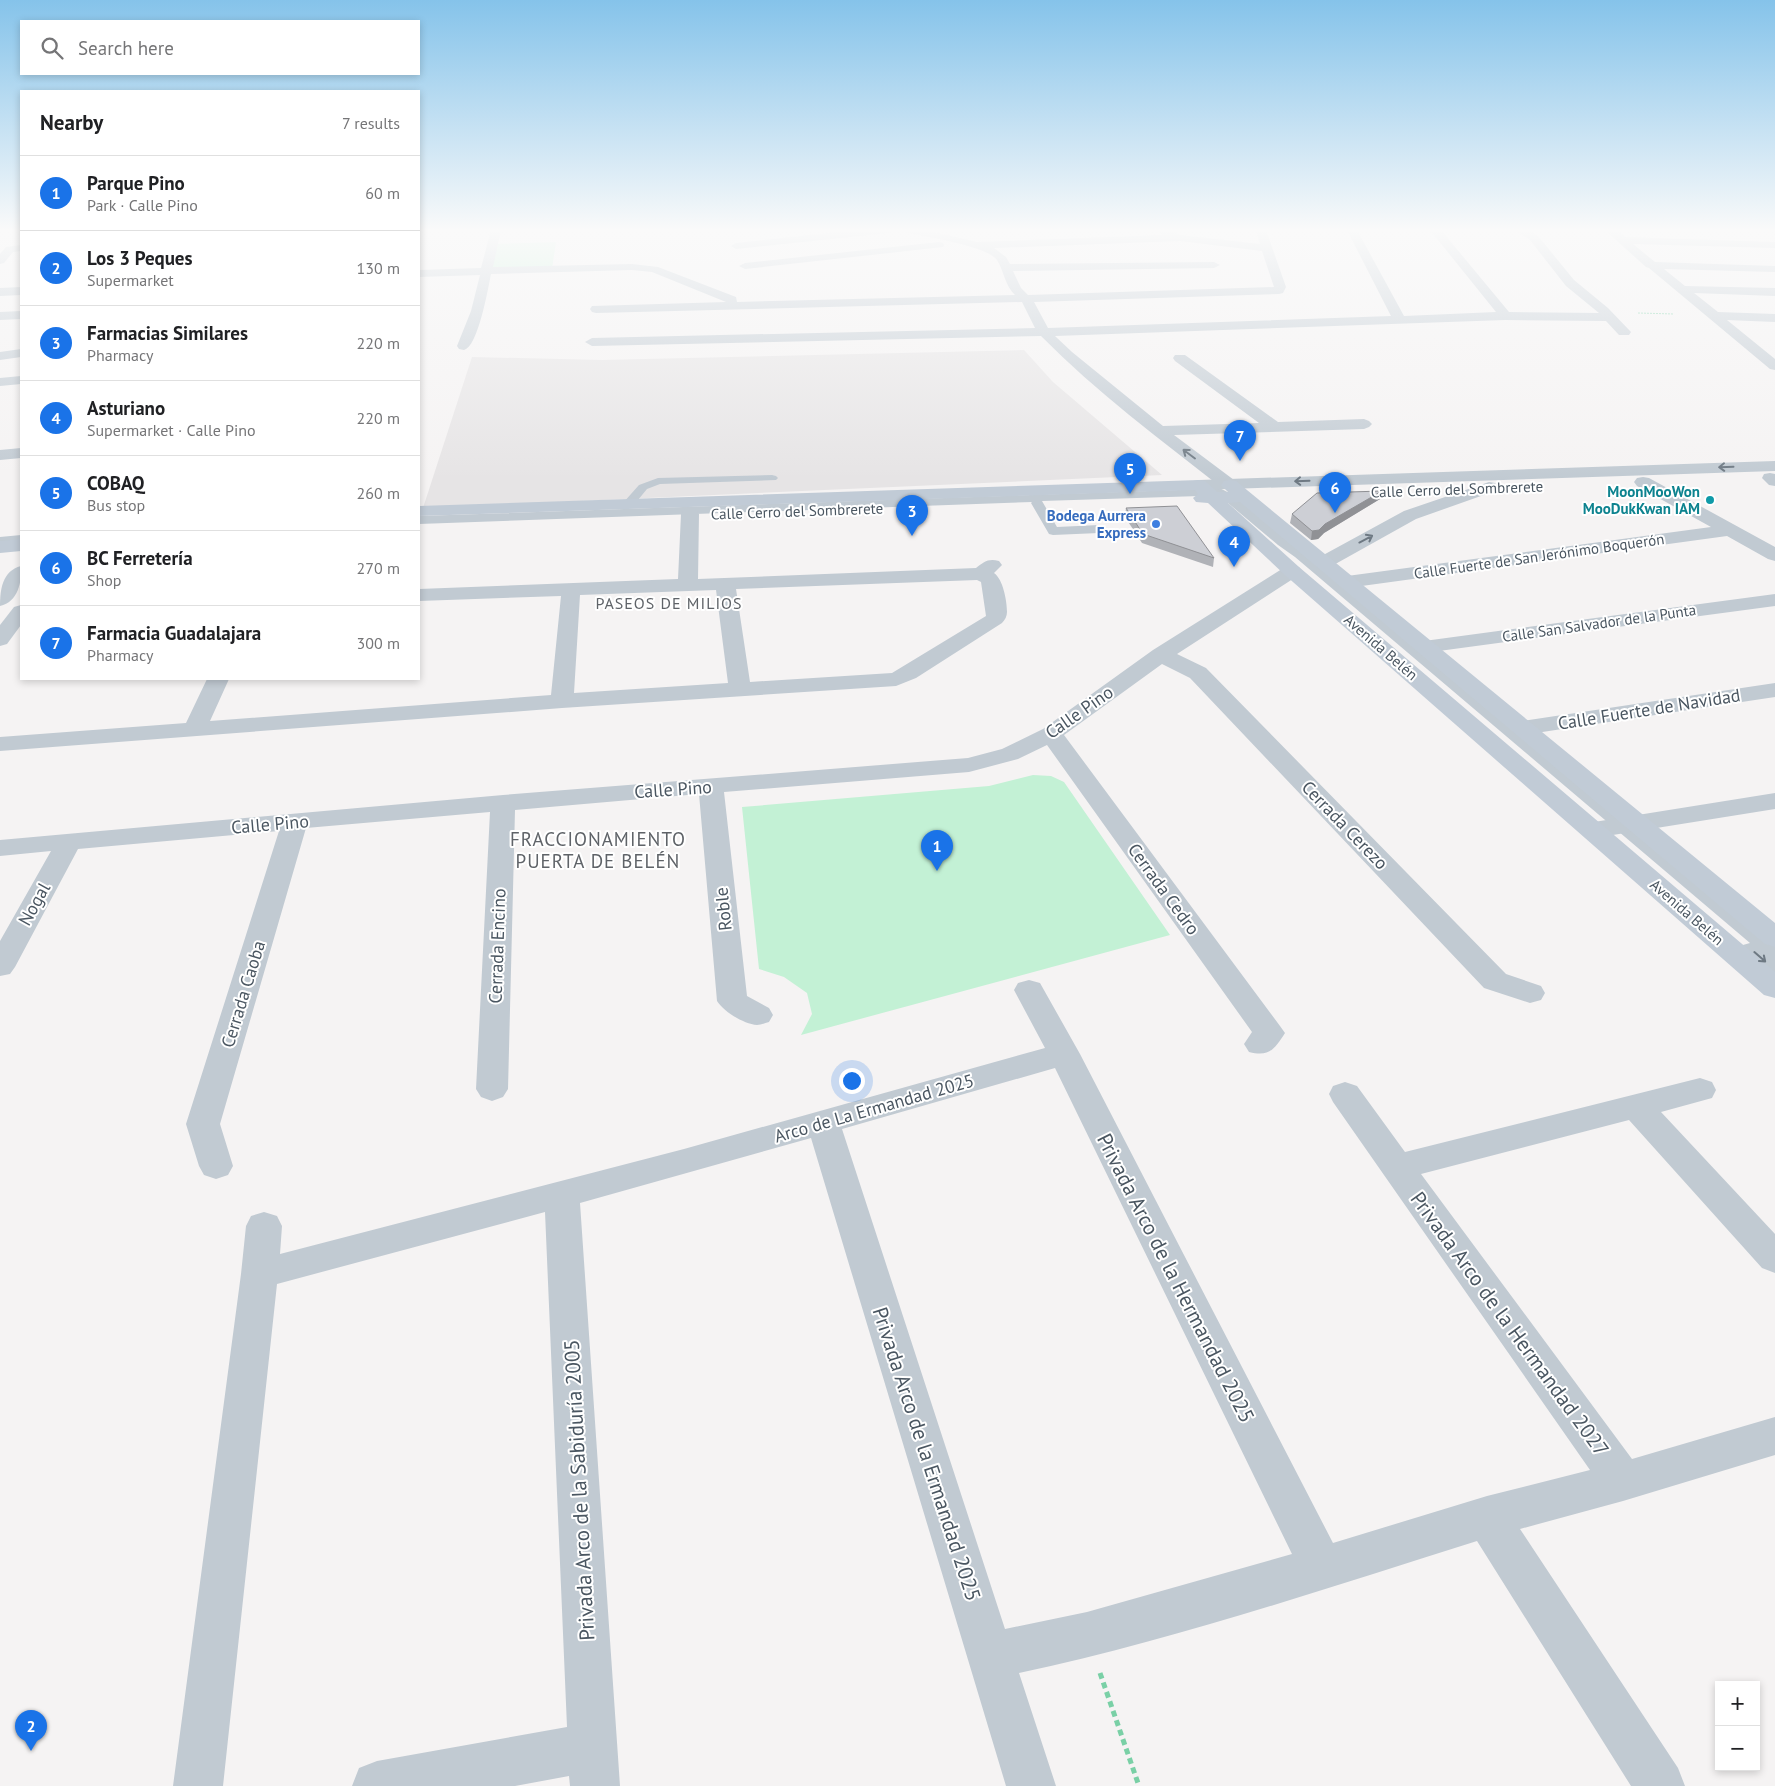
<!DOCTYPE html>
<meta charset="utf-8">
<style>
:root{--surface:#fff;--page:#f6f6f6;--text:#202124;--muted:#757577;--line:#e0e0e0;--accent:#1a73e8}
body{margin:0;font-family:"PT Sans",sans-serif;background:var(--page);color:var(--text)}
.controls{position:absolute;right:15px;bottom:15px;display:grid;overflow:hidden;border-radius:0px;box-shadow:0 2px 8px #0003}
.controls button{width:45px;height:45px;display:grid;place-items:center;padding:0;border:0;border-bottom:1px solid var(--line);background:var(--surface);color:var(--text);font:25px sans-serif}
.you{position:absolute;left:851px;top:1080px;width:18px;height:18px;margin:-12px;border:4px solid #fff;border-radius:50%;background:#1a73e8;box-shadow:0 0 0 8px #1a73e833}
.badge{display:grid;place-items:center;width:32px;height:32px;border-radius:50%;background:var(--accent);color:#fff;font-size:16px;font-weight:700}
.pin{position:absolute;translate:-50% -41px;filter:drop-shadow(0 1px 2px #0008)}
.pin::after{content:'';position:absolute;top:26px;width:18px;height:15px;background:inherit;clip-path:polygon(0 0,100% 0,50% 100%)}
.list{margin:0;padding:0;list-style:none}
h2{display:flex;justify-content:space-between;align-items:center;height:65px;margin:0;padding:0 20px;font-size:21px}
h2 small{font-size:16px;font-weight:400;color:var(--muted)}
.list li{display:grid;grid-template-columns:32px 1fr auto;gap:15px;align-items:center;box-sizing:border-box;height:75px;padding:0 20px;border-top:1px solid var(--line)}
.list b{display:block;font-size:19px;white-space:nowrap}
.list p{margin:0;font-size:16px;white-space:nowrap;color:var(--muted)}
.list em{font-size:16px;font-style:normal;color:var(--muted)}
.icon{flex:none;width:28px;height:28px;fill:none;stroke:currentColor;stroke-width:2;stroke-linecap:round;stroke-linejoin:round}
.map{position:relative;flex:none;width:1775px;height:1786px;overflow:hidden}
.search{position:absolute;background:var(--surface);box-shadow:0 2px 8px #0003;left:20px;top:20px;width:400px;height:55px;display:flex;align-items:center;gap:12px;box-sizing:border-box;padding:0 18px;border-radius:0px;color:var(--muted);font-size:19px}
.panel{position:absolute;background:var(--surface);box-shadow:0 2px 8px #0003;left:20px;top:90px;width:400px;height:590px;border-radius:0px}
.map>svg:first-child{display:block}
</style>
<div class="map">
<svg width="1775" height="1786" viewBox="0 0 1775 1786">
<rect width="100%" height="100%" fill="#f5f3f3"/>
<path fill="#e6e4e5" d="M1024,350L1053,382L1162,475L423,508L472,357L602,360Z"/>
<g fill="#c3f1d5">
<path d="M556,242L552,269L488,271L496,244Z"/>
<path d="M1033,775L1051,776L1064,782L1170,935L801,1035L812,1014L807,993L784,977L759,969L742,807L989,786Z"/>
</g>
<g fill="none" stroke-linecap="round" stroke-linejoin="round">
<path stroke="#7ad0a6" stroke-width="1" stroke-dasharray="2 1" stroke-linecap="butt" d="M1638,313L1674,314"/>
<path stroke="#7ad0a6" stroke-width="5" stroke-dasharray="6 4" stroke-linecap="butt" d="M1100,1673L1139,1786"/>
<g fill="#c1cad2" fill-rule="evenodd">
<path d="M772,475L776,476L778,478L776,480L660,484L647,489L633,506H625L623,503L639,485L658,478Z"/>
<path d="M1213,486C1241,493 1278,534 1305,551L1775,944V976L1768,975L1743,953L1740,949L1743,945L1750,943L1295,557L1278,545L1222,498L1200,496L1042,501L1057,527L1099,525L1105,529L1099,533L1053,535L1049,534L1031,503L1032,502L419,524V516L1208,489Z"/>
<path d="M21,535V543L0,545V537Z"/>
</g>
<g fill="#c1cad2" fill-rule="evenodd">
<path d="M491,230H501L493,267L632,264L658,267L736,297L737,302L1015,295C1005,286 1004,271 997,260C987,246 927,237 908,233L903,230H925L977,242L1163,235L1160,232L1161,230H1170L1180,235L1260,244L1256,230H1266L1286,287L1283,293L1279,294L1034,302L1048,328L1391,316L1347,230H1357L1404,316L1496,312L1430,230H1441L1509,312L1599,313L1566,286L1530,240L1516,230H1529L1538,236L1574,280L1608,308L1631,332L1629,335H1619L1606,321L1505,320L1055,336L1072,352L1163,426L1259,423L1175,361L1173,358L1175,355H1185L1278,422L1364,419L1369,421L1372,424L1369,427L1364,429L1174,435L1234,480L1237,484L1234,488H1222C1160,439 1096,392 1041,336L592,346L585,342L592,338L1035,328L1022,302L596,313L592,312L590,309L592,306L726,302L652,272L632,270L491,274C488,289 478,347 464,350L459,349L457,346L471,311L480,275L419,277V270L481,268ZM1180,241L1262,251L1274,287L1028,295L1021,288L1013,271L1214,268L1220,265L1214,262L1010,264L1006,257L994,248Z"/>
<path d="M855,230H894L889,233L736,249L731,246L736,243Z"/>
<path d="M1605,230H1617L1625,237L1775,242V248L1633,244L1655,262L1775,266V272L1664,269L1685,286L1775,288V296L1694,293L1718,312L1775,314V322L1727,320L1775,359V370L1770,369L1649,268L1646,267Z"/>
<path d="M939,242L943,243L944,245L943,247L745,269L739,266L745,263Z"/>
<path d="M21,245V251L13,252L4,263L0,264V254L6,247Z"/>
<path d="M21,287V295L0,296V288Z"/>
<path d="M21,311V319L0,320V312Z"/>
<path d="M21,349V357L0,360V352Z"/>
<path d="M21,376V384L0,386V378Z"/>
<path d="M21,448V458L0,460V450Z"/>
<path d="M1770,473L1775,474V486L1769,485L1762,478L1764,474Z"/>
<path d="M1643,477L1649,478L1775,547V561L1768,559L1727,536L1347,588L1340,586L1337,582L1340,578L1347,576L1711,527L1637,486L1634,482L1637,478Z"/>
<path d="M1489,482L1495,483L1498,487L1495,491L1416,519L1330,567L1323,569L1316,567L1313,563L1316,559L1404,511Z"/>
<path d="M690,509L696,510L699,514L698,579L976,568C984,562 988,558 999,561L1002,565L994,573C1003,579 1007,601 1007,612C1007,616 1005,620 1002,623L916,678L896,686L562,708L0,751V737L186,723L207,679H229L210,721L551,695L561,596L419,601V589L678,579L681,514L684,510ZM977,580L981,582L986,616L892,673L750,682L736,589ZM716,590L728,683L574,693L580,595Z"/>
<path d="M1292,565L1299,567L1302,571L1299,575L1177,654L1206,668L1506,974L1541,986L1545,993L1541,1000L1530,1003L1484,988L1190,678L1162,664L1064,735L1280,1026L1285,1033C1274,1050 1269,1057 1249,1052L1244,1044L1252,1032L1047,745L1018,759L969,772L724,792L747,996L769,1008L773,1015L769,1022C765,1023 761,1025 757,1025C744,1024 724,1012 717,1001L699,794L515,810L508,1089L503,1097L492,1101L481,1097L476,1089L490,812L306,828L220,1124L233,1166L228,1175L216,1179L204,1175L199,1166L186,1124L279,831L78,849L15,967L10,974L0,976V941L51,851L0,856V840L503,795L968,758L1002,749L1043,729L1153,650L1285,567Z"/>
<path d="M21,566C22,582 18,602 0,606C0,590 2,571 21,566Z"/>
<path d="M1775,594V606L1424,653L1416,652L1413,647L1416,642L1424,641Z"/>
<path d="M21,605V625L7,644L0,646V625L14,607Z"/>
<path d="M1775,683V697L1522,735L1514,733L1510,728L1514,723L1522,721Z"/>
<path d="M1775,793V809L1594,838L1585,835L1581,830L1585,825L1594,822Z"/>
<path d="M1029,980L1040,983L1080,1054L1333,1543L1487,1496L1590,1470L1333,1102L1329,1094L1333,1086L1345,1082L1357,1086L1405,1152L1700,1078L1712,1082L1716,1090L1712,1098L1661,1112L1775,1234V1273L1762,1268L1629,1120L1421,1174L1632,1459L1775,1417V1455L1623,1501L1520,1529L1678,1768L1685,1786H1631L1477,1541C1327,1588 1174,1640 1019,1673L1056,1786H1006L811,1138L580,1203L620,1786H570L569,1776L515,1786H352L359,1768L377,1761L567,1727L545,1212L277,1284L223,1786H173L241,1274L246,1226L251,1216L264,1212L277,1216L282,1226L280,1254L684,1149L1045,1048L1014,990L1018,983ZM1055,1068L1292,1554L1087,1612L1005,1629L842,1129Z"/>
</g>
<path fill="#c1cad2" fill-rule="evenodd" d="M1775,461V471L1199,490L1193,489L1190,485L1193,481L1199,480Z"/>
<g fill="#c1cbd6" fill-rule="evenodd">
<path d="M1199,480L1205,481L1217,492H1228L1221,485L1224,481L1230,480L1236,481L1775,923V947L1765,944L1240,502L1228,503L1299,567L1775,972V998L1764,995L1285,575L1208,503L1196,502L1193,498L1198,494L1195,490L419,516V506Z"/>
<path d="M21,539V551L0,553V541Z"/>
</g>
</g>
<g fill="#b0b2b7">
<path d="M1382,491L1380,499L1324,533L1318,539L1311,540L1290,523L1292,514Z"/>
<path d="M1126,508L1214,558L1213,567L1142,543L1125,517Z"/>
</g>
<path fill="#909195" d="M1382,491L1380,499L1324,533L1318,539L1311,540L1312,531Z"/>
<g fill="#cdcfd5" stroke="#909195">
<path d="M1382,491L1325,524L1319,530L1312,531L1292,514L1317,493Z"/>
<path d="M1177,506L1214,558L1143,534L1126,508Z"/>
</g>
<defs><path id="oneway-shaft" d="M-6 0H5M1.5-3L5.5 0L1.5 3" fill="none" stroke-width="1.6" stroke-linecap="round" stroke-linejoin="round" transform="scale(1.25)"/></defs>
<g stroke="#6e7983">
<use href="#oneway-shaft" transform="translate(1189 454) rotate(-143)"/>
<use href="#oneway-shaft" transform="translate(1726 467) rotate(178)"/>
<use href="#oneway-shaft" transform="translate(1302 481) rotate(178)"/>
<use href="#oneway-shaft" transform="translate(1366 539) rotate(-28)"/>
<use href="#oneway-shaft" transform="translate(1760 957) rotate(41)"/>
</g>
<linearGradient id="sky" x2="0" y2="1"><stop stop-color="#85c3ea"/><stop offset="0.48" stop-color="#fafafa"/><stop offset="1" stop-color="#fafafa" stop-opacity="0"/></linearGradient>
<rect width="1775" height="480" fill="url(#sky)"/>
<circle fill="#0f9aa8" stroke="#fff" stroke-width="2" cx="1710" cy="500" r="5"/>
<circle fill="#3f7fe0" stroke="#fff" stroke-width="2" cx="1156" cy="524" r="5"/>
<g text-anchor="middle" dominant-baseline="central" stroke-width="4" stroke-linejoin="round" paint-order="stroke">
<g font-size="15" fill="#4a5661" stroke="#fff">
<text transform="translate(1457 489) rotate(-2)">Calle Cerro del Sombrerete</text>
<text transform="translate(797 511) rotate(-2)">Calle Cerro del Sombrerete</text>
<text transform="translate(1539 556) rotate(-8)">Calle Fuerte de San Jerónimo Boquerón</text>
<text transform="translate(1599 623) rotate(-8)">Calle San Salvador de la Punta</text>
<text transform="translate(1381 647) rotate(41)">Avenida Belén</text>
<text transform="translate(1687 912) rotate(41)">Avenida Belén</text>
</g>
<g font-size="15" font-weight="bold" fill="#0d838f" stroke="#fff" text-anchor="end">
<text x="1700" y="491">MoonMooWon<tspan x="1700" dy="17">MooDukKwan IAM</tspan></text>
</g>
<g font-size="15" font-weight="bold" fill="#366cbe" stroke="#fff" text-anchor="end">
<text x="1146" y="515">Bodega Aurrera<tspan x="1146" dy="17">Express</tspan></text>
</g>
<g font-size="16" letter-spacing="1" fill="#5f6368" stroke="#fff">
<text x="669" y="603">PASEOS DE MILIOS</text>
</g>
<g font-size="18" fill="#4a5661" stroke="#fff">
<text transform="translate(1649 709) rotate(-9)">Calle Fuerte de Navidad</text>
<text transform="translate(1079 712) rotate(-35)">Calle Pino</text>
<text transform="translate(673 789) rotate(-4)">Calle Pino</text>
<text transform="translate(270 824) rotate(-5)">Calle Pino</text>
<text transform="translate(1345 825) rotate(46)">Cerrada Cerezo</text>
<text transform="translate(1164 889) rotate(54)">Cerrada Cedro</text>
<text transform="translate(34 904) rotate(-61)">Nogal</text>
<text transform="translate(723 909) rotate(-96)">Roble</text>
<text transform="translate(497 946) rotate(-88)">Cerrada Encino</text>
<text transform="translate(243 994) rotate(-73)">Cerrada Caoba</text>
<text transform="translate(874 1108) rotate(-16)">Arco de La Ermandad 2025</text>
</g>
<g font-size="19" letter-spacing="1" fill="#5f6368" stroke="#fff">
<text x="598" y="839">FRACCIONAMIENTO<tspan x="598" dy="22">PUERTA DE BELÉN</tspan></text>
</g>
<g font-size="21" fill="#4a5661" stroke="#fff">
<text transform="translate(1176 1278) rotate(63)">Privada Arco de la Hermandad 2025</text>
<text transform="translate(1510 1324) rotate(54)">Privada Arco de la Hermandad 2027</text>
<text transform="translate(927 1454) rotate(72)">Privada Arco de la Ermandad 2025</text>
<text transform="translate(579 1490) rotate(-93)">Privada Arco de la Sabiduría 2005</text>
</g>
</g>
</svg>
<div class="controls">
<button>+</button>
<button>−</button>
</div>
<div class="you"></div>
<div class="pin badge" style="left:937px;top:871px">1</div>
<div class="pin badge" style="left:31px;top:1751px">2</div>
<div class="pin badge" style="left:912px;top:536px">3</div>
<div class="pin badge" style="left:1234px;top:567px">4</div>
<div class="pin badge" style="left:1130px;top:494px">5</div>
<div class="pin badge" style="left:1335px;top:513px">6</div>
<div class="pin badge" style="left:1240px;top:461px">7</div>
<div class="search"><svg class="icon" aria-label="search" viewBox="0 0 24 24"><circle cx="10" cy="10" r="6"/><path d="M15 15l6 6"/></svg>Search here</div>
<section class="panel">
<h2>Nearby<small>7 results</small></h2>
<ul class="list">
<li><span class="badge">1</span><div><b>Parque Pino</b><p>Park · Calle Pino</p></div><em>60 m</em></li>
<li><span class="badge">2</span><div><b>Los 3 Peques</b><p>Supermarket</p></div><em>130 m</em></li>
<li><span class="badge">3</span><div><b>Farmacias Similares</b><p>Pharmacy</p></div><em>220 m</em></li>
<li><span class="badge">4</span><div><b>Asturiano</b><p>Supermarket · Calle Pino</p></div><em>220 m</em></li>
<li><span class="badge">5</span><div><b>COBAQ</b><p>Bus stop</p></div><em>260 m</em></li>
<li><span class="badge">6</span><div><b>BC Ferretería</b><p>Shop</p></div><em>270 m</em></li>
<li><span class="badge">7</span><div><b>Farmacia Guadalajara</b><p>Pharmacy</p></div><em>300 m</em></li>
</ul>
</section>
</div>
